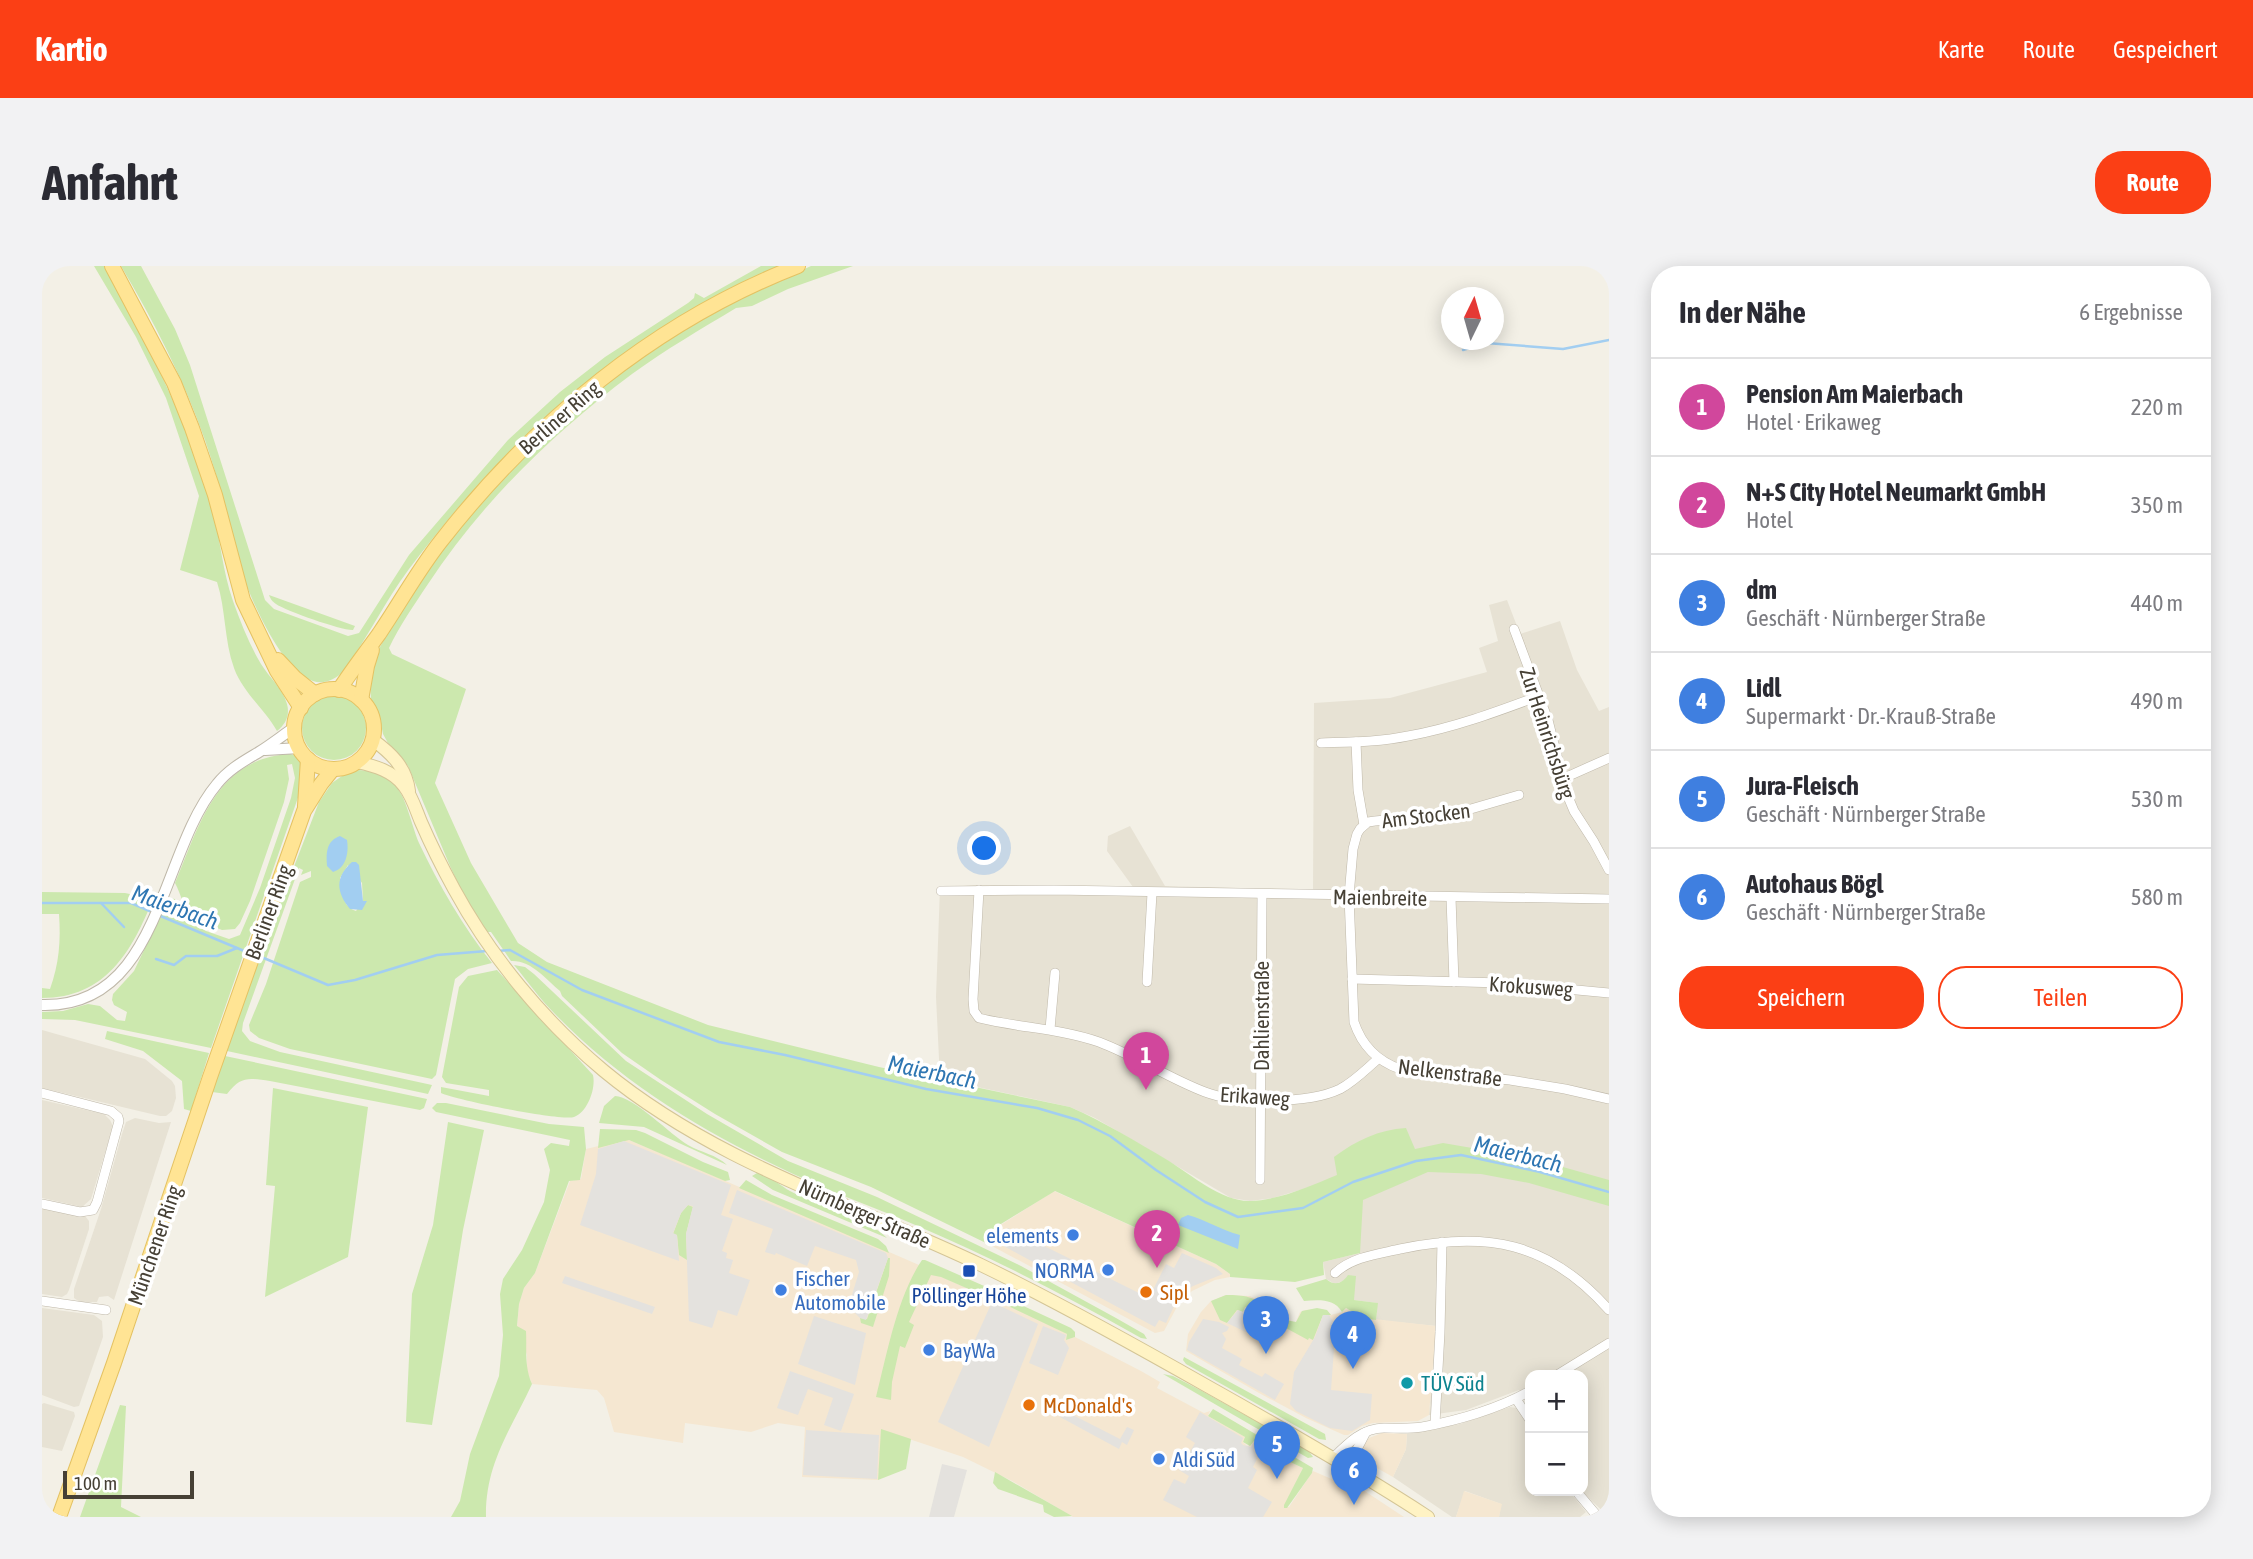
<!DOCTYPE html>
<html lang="de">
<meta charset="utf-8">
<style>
:root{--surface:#fff;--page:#f2f2f3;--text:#2b2b33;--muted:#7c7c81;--line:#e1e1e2;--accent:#fb3f15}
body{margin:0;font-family:"Asap Condensed",sans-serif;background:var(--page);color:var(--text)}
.controls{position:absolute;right:21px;bottom:21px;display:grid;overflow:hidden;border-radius:14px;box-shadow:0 4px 18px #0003}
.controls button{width:63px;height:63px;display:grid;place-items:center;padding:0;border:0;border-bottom:2px solid var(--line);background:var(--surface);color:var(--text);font:35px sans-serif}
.compass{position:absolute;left:1399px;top:21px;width:63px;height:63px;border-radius:50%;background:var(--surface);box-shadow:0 4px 18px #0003;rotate:5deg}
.scale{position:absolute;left:21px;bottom:18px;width:131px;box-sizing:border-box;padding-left:7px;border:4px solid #464035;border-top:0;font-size:19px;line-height:24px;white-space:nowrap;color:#464035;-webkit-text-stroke:5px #fff;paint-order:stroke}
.you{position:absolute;left:943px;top:583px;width:24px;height:24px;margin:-18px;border:5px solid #fff;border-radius:50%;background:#1a73e8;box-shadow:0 0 0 10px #1a73e833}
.badge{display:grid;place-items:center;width:46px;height:46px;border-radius:50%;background:var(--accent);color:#fff;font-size:23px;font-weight:700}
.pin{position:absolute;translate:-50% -58px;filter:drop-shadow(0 2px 4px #0008)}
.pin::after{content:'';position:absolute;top:37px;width:24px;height:21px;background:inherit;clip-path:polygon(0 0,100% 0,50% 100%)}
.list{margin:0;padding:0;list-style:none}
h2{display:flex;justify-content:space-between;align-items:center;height:91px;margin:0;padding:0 28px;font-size:30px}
h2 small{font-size:23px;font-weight:400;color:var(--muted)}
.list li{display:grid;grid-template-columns:46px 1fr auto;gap:21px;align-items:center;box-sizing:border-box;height:98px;padding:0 28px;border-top:2px solid var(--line)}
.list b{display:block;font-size:26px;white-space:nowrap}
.list p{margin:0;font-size:23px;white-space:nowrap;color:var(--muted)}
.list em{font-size:23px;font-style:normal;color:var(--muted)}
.actions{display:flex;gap:14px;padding:21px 28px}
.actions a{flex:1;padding:16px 0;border:2px solid var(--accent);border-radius:28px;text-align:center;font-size:24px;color:var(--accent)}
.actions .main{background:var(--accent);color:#fff}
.map{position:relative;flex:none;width:1567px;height:1251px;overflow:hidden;border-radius:28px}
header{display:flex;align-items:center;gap:42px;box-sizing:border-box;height:98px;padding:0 35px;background:var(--accent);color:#fff}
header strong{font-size:33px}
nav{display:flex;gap:38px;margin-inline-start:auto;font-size:24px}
.intro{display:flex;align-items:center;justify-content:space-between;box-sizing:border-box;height:168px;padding:0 42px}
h1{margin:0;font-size:49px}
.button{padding:18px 32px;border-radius:28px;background:var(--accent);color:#fff;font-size:24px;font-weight:700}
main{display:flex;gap:42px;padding:0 42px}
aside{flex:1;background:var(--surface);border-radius:28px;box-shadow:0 4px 18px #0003}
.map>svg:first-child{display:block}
</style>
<header>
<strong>Kartio</strong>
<nav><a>Karte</a><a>Route</a><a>Gespeichert</a></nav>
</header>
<div class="intro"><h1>Anfahrt</h1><a class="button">Route</a></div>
<main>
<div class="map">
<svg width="1567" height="1251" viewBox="0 0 1567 1251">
<rect width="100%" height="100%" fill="#f3f0e6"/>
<g fill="#e7e2d4">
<path d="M1465,334L1478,368L1518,355L1535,404L1557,445L1567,441V1251L1539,1225L1541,1109H1488V1141L1477,1124L1424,1144L1387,1149L1394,1060L1334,1054L1335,1037L1312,1034L1303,1014L1293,1018L1284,1013L1281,996L1318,987L1258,924L1231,932L1208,935L1189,932L1053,852L1028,841L898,813L894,731L898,622L933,619L1091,621L1065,585L1066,570L1088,560L1123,620L1271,624L1272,437L1348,432L1445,406L1437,382L1456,375L1447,339Z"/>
<path d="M0,764L103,793L130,815L133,820L134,832L130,845L124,850H118L0,822Z"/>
<path d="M0,834L62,848L68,854L71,860L69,867L49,933L40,941L0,932Z"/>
<path d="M93,852L117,857L129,856L72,1034L66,1030L57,1031L55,1036H38L32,1032V1023L59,943L80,868L84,856Z"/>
<path d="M0,942L43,950L47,955V963L27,1024L25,1028L20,1031L0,1028Z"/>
<path d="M0,1042L52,1049L60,1055L61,1071L37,1140L32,1141L0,1129Z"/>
<path d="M2,1137L32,1146L33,1150L20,1185L0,1181V1138Z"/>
<path d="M1468,1141L1474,1142L1477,1145L1488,1162V1225H1527L1544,1246L1538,1251H1457L1459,1238L1423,1225L1414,1251H1410L1351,1211L1364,1183L1365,1168L1418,1158Z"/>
</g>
<g fill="#f5e7d1">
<path d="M581,874H587L640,896L877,999L893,1008L994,1052L1025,1068L1024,1074L1033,1071L1099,1105L1118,1116L1115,1122L1162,1147L1168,1145L1166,1150L1203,1171L1201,1176L1205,1180L1209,1179L1212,1175L1235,1190L1261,1202L1242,1241H1247L1271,1205L1299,1217L1315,1220L1362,1251H1031L970,1215L921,1191L840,1164L836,1214L760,1211L763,1161L736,1157L709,1166L643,1157L641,1177L572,1166L562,1132L555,1124L490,1118L484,1103L485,1089L475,1061L477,1038L482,1022L493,1007L528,915L539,913L544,883Z"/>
<path d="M1012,925L1174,998L1188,1008V1011L1173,1014L1150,1025L1137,1037L1122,1065L1113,1067L948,979L959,968L954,962Z"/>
<path d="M1184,1029L1208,1030L1214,1033L1234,1053L1241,1055L1254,1056L1258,1046L1263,1044L1281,1043L1289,1049L1300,1046L1304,1042L1314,1048L1315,1051L1394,1060L1387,1149L1376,1155L1331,1157L1320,1160L1306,1169H1302L1264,1152L1217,1127L1144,1085L1146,1068L1159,1046L1169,1035Z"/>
<path d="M1340,1167L1365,1168L1364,1183L1351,1211L1326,1197L1320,1186L1321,1180L1327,1172Z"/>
<path d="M1422,1225L1460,1238L1457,1251H1414Z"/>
</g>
<g fill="#cce8ae" fill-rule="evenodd">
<path d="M52,0H62C105,75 144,153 169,237C178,269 180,304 191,335C199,357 207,378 219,398C227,411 241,423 245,438C248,449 244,458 235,465C223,443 201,427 192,402C182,374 184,344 175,316L138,304L157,230L124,132L94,71Z"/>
<path d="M79,0H99L133,63L148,99L223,334L232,343L306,370L317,367L367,289L466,174L518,126L563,91L646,37L652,32L653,27L662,32L719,0H738C703,17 667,33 634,53C530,116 440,206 367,303C343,335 325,373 301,406C293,413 282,419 271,415C243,407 214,344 204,318C191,270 179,221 163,174C141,112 112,56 79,0Z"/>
<path d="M769,0H811L746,23L710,40L694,42C659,63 623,84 590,108C511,167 440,236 386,318C372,339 358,359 347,382L350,388L424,423L393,517L429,597L476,677L505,696L666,759L837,801L1028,841C1062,856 1095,876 1127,895C1149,909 1181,936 1208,935C1238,934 1268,920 1295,909L1292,891C1315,874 1336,864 1364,862L1373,883L1401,877L1489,892L1567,914V940L1487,917L1439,908L1386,906L1321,934L1318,987L1281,996L1282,1009L1253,1016L1188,1011V1008L1174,998L1013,925L954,961L959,968L948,979L829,921L740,886L673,848L619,814L580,787L520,730L518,725C504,713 489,694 469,695L449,666H445L420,626L408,600L366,500L347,479L341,468L337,448L329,433L328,421L332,393L339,379L377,316L405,278L475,195L560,119L627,72L681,41Z"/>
<path d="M227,329L313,360L311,364C301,365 244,345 234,338C230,335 229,334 227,329Z"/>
<circle cx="292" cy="462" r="32"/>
<path d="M248,488C264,491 261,507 260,520L169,782L33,754L0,753V746L21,745L46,738L58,740L75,754L83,755L85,746L72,739L70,734L71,728L92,705L127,632L133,633L140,652L164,665L187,673L198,669L218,622L249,532L253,512L250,498L245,499L247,513L242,536L208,635L198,657L193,663L180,664L150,652C142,644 139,628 133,617C157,560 174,492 248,488Z"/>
<path d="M317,504C330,505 342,509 352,518C364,529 370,561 377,577C397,619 421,661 450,697L426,703L413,713L394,809L390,813L248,783L217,772L208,765L207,759L224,718L258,616L269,611V605L259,609L261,604L257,602L201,757L200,765L208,775L238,786L390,819L386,828L185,785L229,660L277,536L290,517L300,510ZM306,599L320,617L321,635L314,645C300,641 300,625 298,612Z"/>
<path d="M0,626L83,627L111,633C90,685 64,732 0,732V722L8,723C17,698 19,675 17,648H0Z"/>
<path d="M472,699L483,701L492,708L584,795L665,848L746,895L835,931L979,1000L1074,1052L1102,1068L1105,1073L1099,1072C1025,1030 949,991 871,958C842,945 812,935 783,922C683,879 589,826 513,748C498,733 486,716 472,699Z"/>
<path d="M455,704L551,809C554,822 546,846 532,851C519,855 413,834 399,827V821L447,830V824L404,817L400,811L417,721L426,710Z"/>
<path d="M65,765L167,787L149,845L142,843L140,815L101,785L63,773Z"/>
<path d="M183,790L385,833L382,842L378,844L228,815C206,812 199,810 185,828L170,826Z"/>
<path d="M231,822L326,841L306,991L223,1031L233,920L224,919Z"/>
<path d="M573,830C591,830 629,869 646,879C658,886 675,889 685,899L602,861L557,857L562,840Z"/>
<path d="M395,837H404L507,858L542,861L544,883L538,914L527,915L493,1007L482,1022L477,1038L475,1060L484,1065C485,1085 482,1099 490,1118C469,1163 443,1198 444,1251H409L418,1235L428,1188L457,1110L461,1069L458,1028L461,1013L480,984L502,936L508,904L502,883L509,877L527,880L528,874L394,846L390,842Z"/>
<path d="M406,856L442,864L421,964L390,1159L364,1156L370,1028L391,959Z"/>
<path d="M558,863L594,864L603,867L661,896L686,906L688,914L683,915L587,874L556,882Z"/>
<path d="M715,907C727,908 737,919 748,925C775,939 827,953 845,972L731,924L710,910Z"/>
<path d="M704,914L730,929L836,973L844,980L847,987L697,922Z"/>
<path d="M646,939L651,941L644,968L645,994L637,989L635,969L631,968L639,947Z"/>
<path d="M846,992H848L847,1010L831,1061L819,1057L818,1052L825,1053Z"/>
<path d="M880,994H883L949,1023L952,1029L950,1031H945L899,1011L889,1009L867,1056L872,1059L863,1082L858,1080L850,1116L849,1134L834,1131C845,1088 855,1031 880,994Z"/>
<path d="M1306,1009L1314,1010L1312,1034L1336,1037L1334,1054L1314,1051V1048L1304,1042L1300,1046C1292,1032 1276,1034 1262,1035L1254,1022L1284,1013C1292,1020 1300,1018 1306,1009Z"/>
<path d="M1184,1029C1202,1029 1213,1030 1225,1044L1220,1050L1204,1041L1201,1046L1195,1044L1185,1057L1178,1054L1169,1035Z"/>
<path d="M962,1031L1029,1062L1033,1066V1071L1024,1074L1025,1068L962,1038L960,1034Z"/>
<path d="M1275,1042L1285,1044L1289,1049H1281L1271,1074L1267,1072L1266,1074L1231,1055L1229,1051L1254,1056L1260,1045Z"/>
<path d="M1142,1091L1283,1168L1284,1174L1277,1173L1144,1098L1141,1094Z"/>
<path d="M1121,1108L1131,1110L1160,1125L1266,1184L1271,1191L1266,1192Z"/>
<path d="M78,1139L84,1140L79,1241L99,1251H38Z"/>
<path d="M1171,1143L1271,1202L1270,1207L1245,1242H1242V1239L1261,1202L1235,1190L1212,1175L1208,1180L1201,1176L1203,1171L1166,1150Z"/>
<path d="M839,1163L869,1173L864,1203L836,1214Z"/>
<path d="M953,1206L1030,1250L1012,1251L1002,1246L1001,1239L956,1223L951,1217Z"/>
</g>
<g fill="#e4e2de">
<path d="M582,875L689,919L679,949L691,953L680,985L685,987L684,992L691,994L687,1007L708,1014L695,1050L676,1044L670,1062L647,1055L644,968L651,940L646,939L639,947L631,967L635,969L637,995L538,959L554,908L556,883Z"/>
<path d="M695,924L844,987L846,992L824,1054L818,1052L807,1041L803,1034L809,1032L817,1006L814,994L773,980L765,1000L734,987L733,989L723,986L731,963L687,947Z"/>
<path d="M966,962L1107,1032L1124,998L1132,1002L1140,987L1174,1002L1181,1008L1151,1020L1138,1028L1124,1057L1117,1054L1113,1061L952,975Z"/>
<path d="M523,1010L613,1041L610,1048L520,1017Z"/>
<path d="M950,1036L996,1058L947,1181L896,1156Z"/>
<path d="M1203,1041L1220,1050L1208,1068L1185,1057L1196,1044L1201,1046Z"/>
<path d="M1281,1049H1287L1299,1068L1298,1082H1292L1289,1124L1330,1128L1328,1154L1310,1165L1288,1162L1254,1145L1248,1138L1252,1106L1273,1071Z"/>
<path d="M772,1050L824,1067L813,1119L756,1098Z"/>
<path d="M1161,1053L1177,1056L1187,1061L1185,1065L1180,1067L1184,1073L1180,1082L1200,1093L1197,1099L1220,1111L1223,1107L1242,1118L1233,1134L1145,1084L1147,1076Z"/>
<path d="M1001,1060L1024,1069L1022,1074L1027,1082L1016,1109L987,1097Z"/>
<path d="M748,1105L812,1128L799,1165L782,1159L791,1132L766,1123L756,1149L735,1142Z"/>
<path d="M1021,1144L1078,1173L1085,1161L1092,1164L1085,1179L1080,1176L1077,1183L1018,1151Z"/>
<path d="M1158,1146L1201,1172L1199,1177L1201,1179L1209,1181L1211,1177L1221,1181L1211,1201L1215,1204L1206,1222L1230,1236L1221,1251H1155L1121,1234L1132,1213L1143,1218L1147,1210L1137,1204L1153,1177L1144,1171Z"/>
<path d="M764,1164L837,1169L835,1213L761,1209Z"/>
<path d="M900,1198L925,1204L912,1251H887Z"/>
</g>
<g fill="#a2cef1">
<path d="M298,570L305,574C307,587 304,602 291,606L285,600C284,587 284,575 298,570Z"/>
<path d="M310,596H314L317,599L321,635H325L320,644L308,643C294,626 293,611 310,596Z"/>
<path d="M1146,949C1164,954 1179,964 1198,969L1196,983L1136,959L1139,952Z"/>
</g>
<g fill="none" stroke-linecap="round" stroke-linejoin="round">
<g stroke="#a2cef1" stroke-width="2.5">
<path d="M1421,84L1444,77L1521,83L1567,74"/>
<path d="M0,637H89L110,646"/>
<path d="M59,637L82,661"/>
<path d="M116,649L207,687"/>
<path d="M455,685L468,684L540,724L677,776L743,789L884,823L995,842L1036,854L1068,870L1114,904L1163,936L1196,951L1261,942L1311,916L1374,895L1419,889L1498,906L1567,926"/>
<path d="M217,690L286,719L313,714L395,689L445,685"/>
<path d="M114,693L132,699L144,690H175L195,682"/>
</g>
<g stroke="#bfb8a9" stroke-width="10">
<g id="minor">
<path d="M1472,363L1506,454L1524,526L1532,545L1552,576L1567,604"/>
<path d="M1314,476L1316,524L1322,559"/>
<path d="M1279,477C1308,476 1337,476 1366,470C1411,462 1454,446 1497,430"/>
<path d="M1520,513L1567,492"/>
<path d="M1477,529L1415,547L1333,555L1326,556L1318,563L1315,568L1311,583L1307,630L1312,756C1320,780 1335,795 1358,803L1468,814L1523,823L1567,833"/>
<path d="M937,624L931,733L932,745L937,752C977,762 1016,762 1057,776C1094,790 1126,812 1163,826C1195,838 1267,838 1298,823C1313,815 1324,803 1336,793"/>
<path d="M899,625L1012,624L1567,633"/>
<path d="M1409,632L1412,716"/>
<path d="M1310,713L1460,717L1567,727"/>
<path d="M1105,716L1110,627"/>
<path d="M1008,763L1013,707"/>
<path d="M0,827L69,845L76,851L77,855L55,936L51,944L38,946L0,938"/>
<path d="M1218,914L1220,628"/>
<path d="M1293,1007C1310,991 1336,988 1358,983C1444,965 1506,975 1567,1044"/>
<path d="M0,1035L64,1044"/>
<path d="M1515,1109L1567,1077"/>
<path d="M1474,1133L1488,1154"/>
<path d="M1393,1158L1398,1066L1400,976"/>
<path d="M1292,1191C1306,1177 1321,1162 1342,1162C1355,1162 1368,1163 1380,1161C1418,1154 1455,1143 1488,1125"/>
<path d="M1304,1199L1313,1187L1324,1166"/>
<path d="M1534,1225L1556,1251"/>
</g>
</g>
<g stroke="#bfb8a9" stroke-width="12">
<g id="tertiary">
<path d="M223,484L258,482"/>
<path d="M0,739C119,742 117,587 175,518C187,503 202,495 217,486C230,478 241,469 253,461"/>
</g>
</g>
<g stroke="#d4c596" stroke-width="14">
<g id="secondary">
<path d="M331,474C349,487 364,501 367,525"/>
<path d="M315,496C333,500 351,505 362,520C370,530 374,544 379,556C389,579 400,601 412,623C449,691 502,755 562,805C672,896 811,938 939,999C1016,1036 1091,1078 1165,1120C1240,1162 1314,1204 1386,1251"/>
</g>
</g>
<g stroke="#e4c263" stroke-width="16">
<g id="primary">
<path d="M70,0L132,117L150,162L173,229L201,334L235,405L259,442"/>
<path d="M236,394L253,412L273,428"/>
<circle cx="292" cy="463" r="40"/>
<path d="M297,424C310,404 324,386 337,368C358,337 376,304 399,275C492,156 614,55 756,0"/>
<path d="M319,434L325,400L330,384"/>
<path d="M263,540L266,493"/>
<path d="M17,1251L72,1097L168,811L262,545L279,518L291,503"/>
</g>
</g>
<use href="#minor" stroke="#fff" stroke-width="9"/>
<use href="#tertiary" stroke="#fff" stroke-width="10"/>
<use href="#secondary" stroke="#fff3c4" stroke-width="12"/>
<use href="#primary" stroke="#ffe494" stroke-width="14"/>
</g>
<g fill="#3f7fe0" stroke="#fff" stroke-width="2.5">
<circle cx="1031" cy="969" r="7"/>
<circle cx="1066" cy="1004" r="7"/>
<circle cx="739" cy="1024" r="7"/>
<circle cx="887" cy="1084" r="7"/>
<circle cx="1117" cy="1193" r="7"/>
</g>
<rect fill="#1a4fb4" stroke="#fff" stroke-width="2.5" x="920" y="998" width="14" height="14" rx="3.5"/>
<g fill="#e8710a" stroke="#fff" stroke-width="2.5">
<circle cx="1104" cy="1026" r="7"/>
<circle cx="987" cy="1139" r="7"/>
</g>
<circle fill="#0f9aa8" stroke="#fff" stroke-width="2.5" cx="1365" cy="1117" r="7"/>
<g text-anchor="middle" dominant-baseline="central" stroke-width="7" stroke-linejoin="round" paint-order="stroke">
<g font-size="21" fill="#464035" stroke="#fff">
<text transform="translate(517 151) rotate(-41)">Berliner Ring</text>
<text transform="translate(1506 467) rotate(72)">Zur Heinrichsbürg</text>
<text transform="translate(1384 549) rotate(-7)">Am Stocken</text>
<text transform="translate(1338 631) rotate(1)">Maienbreite</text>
<text transform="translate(226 646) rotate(-70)">Berliner Ring</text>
<text transform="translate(1489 720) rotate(4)">Krokusweg</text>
<text transform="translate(1219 750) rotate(-90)">Dahlienstraße</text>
<text transform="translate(1408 806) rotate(7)">Nelkenstraße</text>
<text transform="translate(1213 830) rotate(4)">Erikaweg</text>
<text transform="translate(823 947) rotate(24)">Nürnberger Straße</text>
<text transform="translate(112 979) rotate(-71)">Münchener Ring</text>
</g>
<g font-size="21" fill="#366cbe" stroke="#fff" text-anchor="start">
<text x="1017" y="969" text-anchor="end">elements</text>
<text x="1052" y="1004" text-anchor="end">NORMA</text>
<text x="753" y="1012">Fischer<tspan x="753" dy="24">Automobile</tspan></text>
<text x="901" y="1084">BayWa</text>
<text x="1131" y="1193">Aldi Süd</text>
</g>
<g font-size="21" fill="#c56008" stroke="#fff" text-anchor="start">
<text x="1118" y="1026">Sipl</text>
<text x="1001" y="1139">McDonald's</text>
</g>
<g font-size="21" fill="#164399" stroke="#fff">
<text x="927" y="1029">Pöllinger Höhe</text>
</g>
<g font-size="21" fill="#0d838f" stroke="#fff" text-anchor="start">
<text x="1379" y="1117">TÜV Süd</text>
</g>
<g font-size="23" font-style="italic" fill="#2e76b2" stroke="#fff">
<text transform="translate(133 641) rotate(20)">Maierbach</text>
<text transform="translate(890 806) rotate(12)">Maierbach</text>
<text transform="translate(1476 888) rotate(14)">Maierbach</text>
</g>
</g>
</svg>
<div class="controls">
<button>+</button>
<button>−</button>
</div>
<svg class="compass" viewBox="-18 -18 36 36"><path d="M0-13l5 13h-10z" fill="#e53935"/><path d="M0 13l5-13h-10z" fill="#7c7c81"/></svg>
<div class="scale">100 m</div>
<div class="you"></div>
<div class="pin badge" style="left:1104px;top:824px;background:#d1479c">1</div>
<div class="pin badge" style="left:1115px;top:1002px;background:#d1479c">2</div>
<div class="pin badge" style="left:1224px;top:1088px;background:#3f7fe0">3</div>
<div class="pin badge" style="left:1311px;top:1103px;background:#3f7fe0">4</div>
<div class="pin badge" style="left:1235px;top:1213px;background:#3f7fe0">5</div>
<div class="pin badge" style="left:1312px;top:1239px;background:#3f7fe0">6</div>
</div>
<aside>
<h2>In der Nähe<small>6 Ergebnisse</small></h2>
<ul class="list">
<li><span class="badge" style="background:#d1479c">1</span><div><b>Pension Am Maierbach</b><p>Hotel · Erikaweg</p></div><em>220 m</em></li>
<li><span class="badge" style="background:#d1479c">2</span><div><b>N+S City Hotel Neumarkt GmbH</b><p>Hotel</p></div><em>350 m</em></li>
<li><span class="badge" style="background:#3f7fe0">3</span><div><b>dm</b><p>Geschäft · Nürnberger Straße</p></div><em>440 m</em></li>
<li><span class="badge" style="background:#3f7fe0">4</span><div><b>Lidl</b><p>Supermarkt · Dr.-Krauß-Straße</p></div><em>490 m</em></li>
<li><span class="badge" style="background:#3f7fe0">5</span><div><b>Jura-Fleisch</b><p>Geschäft · Nürnberger Straße</p></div><em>530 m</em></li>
<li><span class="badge" style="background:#3f7fe0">6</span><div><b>Autohaus Bögl</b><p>Geschäft · Nürnberger Straße</p></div><em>580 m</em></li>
</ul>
<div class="actions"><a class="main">Speichern</a><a>Teilen</a></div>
</aside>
</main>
